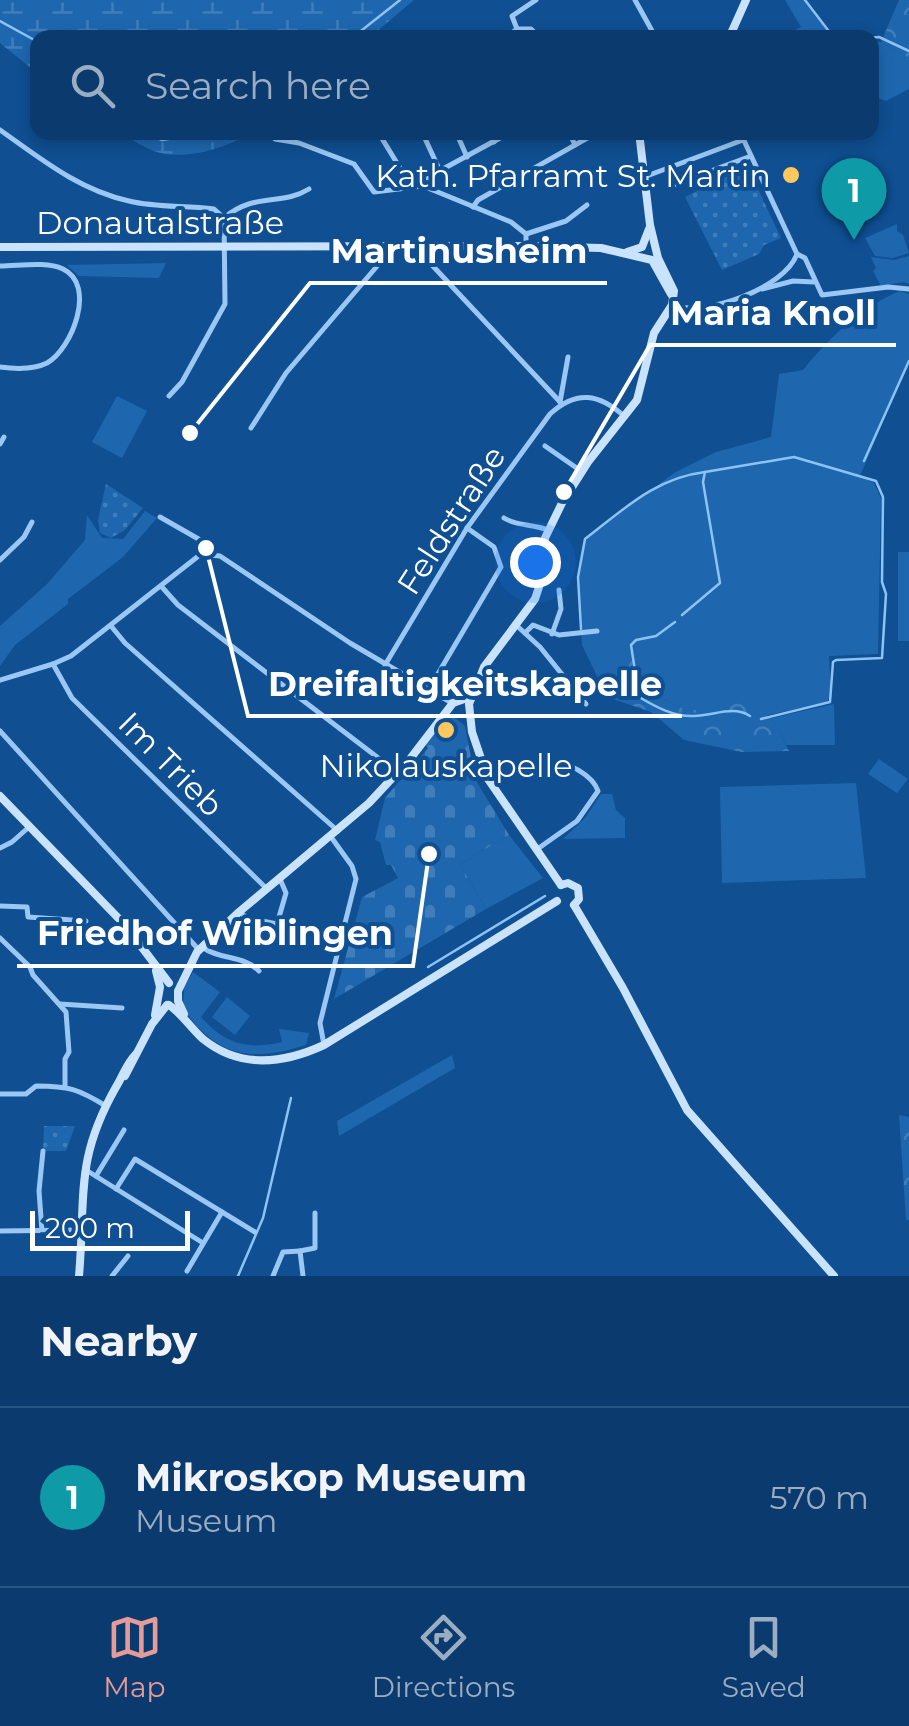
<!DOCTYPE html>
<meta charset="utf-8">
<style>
:root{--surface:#0b3b6e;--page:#144273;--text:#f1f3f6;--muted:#9aadc2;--line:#2b5581;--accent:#e69b98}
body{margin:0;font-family:Montserrat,sans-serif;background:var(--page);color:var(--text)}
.scale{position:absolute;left:30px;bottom:25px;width:160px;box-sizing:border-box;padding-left:10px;border:5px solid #fff;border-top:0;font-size:28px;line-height:35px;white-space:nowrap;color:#fff;-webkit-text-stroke:8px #0f4f92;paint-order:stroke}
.you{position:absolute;left:535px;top:562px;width:35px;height:35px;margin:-25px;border:8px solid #fff;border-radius:50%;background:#1a73e8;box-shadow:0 0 0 15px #1a73e833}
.badge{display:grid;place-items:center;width:65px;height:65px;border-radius:50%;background:var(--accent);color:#fff;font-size:32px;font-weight:700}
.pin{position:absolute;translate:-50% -82px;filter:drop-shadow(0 2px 5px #0008)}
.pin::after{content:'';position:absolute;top:52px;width:35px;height:30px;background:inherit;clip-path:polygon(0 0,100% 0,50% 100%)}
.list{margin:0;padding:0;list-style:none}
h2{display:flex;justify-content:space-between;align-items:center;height:130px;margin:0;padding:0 40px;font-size:42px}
h2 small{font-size:32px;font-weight:400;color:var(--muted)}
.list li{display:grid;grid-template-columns:65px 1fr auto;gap:30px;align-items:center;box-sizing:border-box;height:180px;padding:0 40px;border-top:2px solid var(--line)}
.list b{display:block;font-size:38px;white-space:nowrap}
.list p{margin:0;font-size:32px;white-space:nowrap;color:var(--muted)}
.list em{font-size:32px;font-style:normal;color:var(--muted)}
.icon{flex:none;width:55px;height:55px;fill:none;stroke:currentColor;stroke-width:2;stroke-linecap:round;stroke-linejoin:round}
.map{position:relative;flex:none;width:909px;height:1276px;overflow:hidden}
.search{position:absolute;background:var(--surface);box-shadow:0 5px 15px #0003;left:30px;right:30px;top:30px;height:110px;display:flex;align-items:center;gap:25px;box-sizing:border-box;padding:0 35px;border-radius:20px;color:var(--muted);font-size:38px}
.sheet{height:310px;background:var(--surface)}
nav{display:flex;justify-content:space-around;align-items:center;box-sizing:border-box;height:140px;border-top:2px solid var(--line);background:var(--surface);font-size:28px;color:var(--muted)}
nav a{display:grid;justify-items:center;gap:5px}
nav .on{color:var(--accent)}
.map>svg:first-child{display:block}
</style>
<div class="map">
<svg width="909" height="1276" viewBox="0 0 909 1276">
<defs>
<pattern id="forest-crowns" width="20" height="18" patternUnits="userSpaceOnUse" patternTransform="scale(2.5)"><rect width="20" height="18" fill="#1e67af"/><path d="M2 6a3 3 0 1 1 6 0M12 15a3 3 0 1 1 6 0" fill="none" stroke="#407ebb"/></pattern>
<pattern id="wetland-marsh" width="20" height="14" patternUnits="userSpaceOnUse" patternTransform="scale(2.5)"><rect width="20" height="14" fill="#1e67af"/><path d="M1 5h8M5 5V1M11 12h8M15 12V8" fill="none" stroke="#407ebb"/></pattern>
<pattern id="cemetery-stones" width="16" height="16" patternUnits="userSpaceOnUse" patternTransform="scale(2.5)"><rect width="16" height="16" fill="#1e67af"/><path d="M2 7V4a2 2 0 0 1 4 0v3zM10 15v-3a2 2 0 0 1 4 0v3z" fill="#407ebb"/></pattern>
<pattern id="park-dots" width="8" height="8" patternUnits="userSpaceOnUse" patternTransform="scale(2.5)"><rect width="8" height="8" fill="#1e67af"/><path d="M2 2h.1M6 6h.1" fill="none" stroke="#407ebb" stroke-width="1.8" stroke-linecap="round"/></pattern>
</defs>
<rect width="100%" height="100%" fill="#0f4f92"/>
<g fill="#1e67af">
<path d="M785,0H804L832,37H781L801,27Z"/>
<path d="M881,42L909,58V89L886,101L872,96V43Z"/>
<path d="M897,224V231L903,235L909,253L893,258L875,256L865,238Z"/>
<path d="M909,256V284L904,282L881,286L873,271L876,268L871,257L894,260Z"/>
<path d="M166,263L159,278L79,276L67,265Z"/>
<path d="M900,291L909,294V361L860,476L874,483L881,498L878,654L829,656L831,694L827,702L764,716L738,703L688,711L639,687L626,640L607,666V697L582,645L578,579L585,539L674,473L716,452L771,437L779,374L803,370C828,339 862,306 900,291Z"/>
<path d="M117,396L147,411L122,458L92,442Z"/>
<path d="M145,511L157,518L123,557L68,599V604L15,645L0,666V626L47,584L85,540L87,515L102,538L123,539Z"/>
<rect x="898" y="552" width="11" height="89"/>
<path d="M834,704L835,745H786L772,718Z"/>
<path d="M879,759L908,779L897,793L868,774Z"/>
<path d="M856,783L866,878L722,883L720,787Z"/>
<path d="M601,794H612L616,810L625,818V838L563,839L585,818Z"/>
<path d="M509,835L543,878L486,909L460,864Z"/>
<path d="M193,972L220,992L201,1017C225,1044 247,1050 282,1042L279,1029L309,1033L306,1045C251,1062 217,1058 183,1008L184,988Z"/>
<path d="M227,997L250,1016L235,1035L212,1017Z"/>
<path d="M452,1055L455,1068L339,1136L337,1121Z"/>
</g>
<g fill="url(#forest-crowns)">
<path d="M899,0H909V58L881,42Z"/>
<path d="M626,639L639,687L688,711L738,702L772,718L789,751L742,752L684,740L651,712L607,697L606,666Z"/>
<path d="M899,1115L909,1117V1220H906Z"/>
</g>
<g fill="url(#wetland-marsh)">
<path d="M0,0H414L370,37L38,38L37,73L0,43Z"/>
<path d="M121,133H252C226,147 188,161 157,152C145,149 132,139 121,133Z"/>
</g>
<path fill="url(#cemetery-stones)" d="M450,714L465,726L475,779L509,835L460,864L486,909L334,999L362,897L398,878L391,865H386L380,842L375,840L385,798L428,748L425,744Z"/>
<g fill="url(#park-dots)">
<path d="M744,168L749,170L781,238L764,245L759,254L722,270L685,197Z"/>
<path d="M106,484L143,508L125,530L111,538L100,533L98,520Z"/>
<path d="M44,1126H75L66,1151H43Z"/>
</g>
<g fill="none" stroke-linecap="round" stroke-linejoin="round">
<g stroke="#8cc3f7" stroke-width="2.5">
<path d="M805,0L834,38"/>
<path d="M0,21L38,42"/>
<path d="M352,38L400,0"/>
<path d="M868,38L879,37L909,51"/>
<path d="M144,132L162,140L211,132"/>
<path d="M864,461L909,361"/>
<path d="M682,615L720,583L703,482L705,472L794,457L876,481L883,497L882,582L886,594L882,658L836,660L833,662L830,702L761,719"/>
<path d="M675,622L656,636L636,640L631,645L639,697C656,707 674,717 694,716C713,716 733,705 750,716"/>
<path d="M581,629L578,577L585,539C623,510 655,478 705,472"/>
<path d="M428,967L545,896"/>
<path d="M238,1276L263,1218L291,1098"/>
</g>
<g stroke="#9ac7f4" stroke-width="5">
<path d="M635,0L656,38"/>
<path d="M517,29L512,16L536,0"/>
<path d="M517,29H531L540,38"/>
<path d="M505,38L517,29"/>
<path d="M0,130C41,159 79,190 129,201C157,208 186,205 214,209L224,218L225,304L182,382L169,396"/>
<path d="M378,132L411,186"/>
<path d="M422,132L440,171"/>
<path d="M456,132L467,157"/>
<path d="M490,132L494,142"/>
<path d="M569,132L575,145"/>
<path d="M740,132L797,254L805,258L822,295L888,287L909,289"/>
<path d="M275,139L299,143L354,164L374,192L423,186L511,222L526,234V246"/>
<path d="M644,177L743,140"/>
<path d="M673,185L751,156"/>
<path d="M423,186L430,176L511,132"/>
<path d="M473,207L478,200L598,132"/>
<path d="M224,218C254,192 282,206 309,189"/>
<path d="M526,234L566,221L587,205"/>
<path d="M425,245L430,263L562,404"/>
<path d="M0,266C19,266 46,261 63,269C97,285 72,349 47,363C33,370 15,369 0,367"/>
<path d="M762,289L793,281L814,282"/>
<path d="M672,305C705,317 785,288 797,254"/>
<path d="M560,402L568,357"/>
<path d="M251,428L286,373L378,265L381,247"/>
<path d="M0,444L4,437"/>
<path d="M545,446L581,471"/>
<path d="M160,517L202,541L201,554L220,556L350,643L452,703"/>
<path d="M504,518C516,526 533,524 548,530"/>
<path d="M0,560L24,537L32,522"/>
<path d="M161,586L178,605L398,773"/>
<path d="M516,625L540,647L586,704"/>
<path d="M111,626L125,643L338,831"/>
<path d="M525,633L533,625L559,635L597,631"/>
<path d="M552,634L561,609L559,590"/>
<path d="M53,664L72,698L267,889"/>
<path d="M385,665L467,528L550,414C576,390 599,393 625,417"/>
<path d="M0,680L53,664L71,656L201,554"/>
<path d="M429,689L501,567L494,547L467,528"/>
<path d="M0,731L199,950"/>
<path d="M0,848L12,842L29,827"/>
<path d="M536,850L577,821L598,791C593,776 567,760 552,764L542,775"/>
<path d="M0,906L27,907L28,917L86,921"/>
<path d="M239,912L248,918L277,924L286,893L280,879"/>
<path d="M0,938L30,967L33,975L66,1012L69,1052L65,1059V1085"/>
<path d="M202,947C219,960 244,955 259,971"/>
<path d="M60,1004L122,1008"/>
<path d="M324,1045L320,1023L356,879L352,866L331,837"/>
<path d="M0,1094H26L36,1086C69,1086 78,1089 106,1106"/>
<path d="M86,1170L203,1243"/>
<path d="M96,1176L124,1130"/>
<path d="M116,1189L135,1159L255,1232"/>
<path d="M0,1231L80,1230"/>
<path d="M42,1231L39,1191L43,1151"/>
<path d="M300,1251L315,1248V1213"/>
<path d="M187,1271L222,1212"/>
<path d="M112,1276L128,1256"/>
<path d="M273,1276L283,1252L300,1251L303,1276"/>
</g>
<g stroke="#cae3fd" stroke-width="8">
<path d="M729,38L746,0"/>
<path d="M0,247L526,246L601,248L652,260L671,294"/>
<path d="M627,252L642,247L649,229"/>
<path d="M0,796L125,925L169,983"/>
<path d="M561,885L488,779L472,732L469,704L484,667L535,599L541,581L545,538L562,503L588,462L637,400L654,333L672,305L674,291L658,258L650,225L639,132"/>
<path d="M561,885L568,883L578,888L579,899L574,905"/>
<path d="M574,905L623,988L687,1110L834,1276"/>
<path d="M169,1005C182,1014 191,1028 203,1039C240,1069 283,1064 324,1045L557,901"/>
<path d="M184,1014L178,1001V991L197,952L239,912L369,803L410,759L453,703L470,697"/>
<path d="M155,1015L160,987L156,971"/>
<path d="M125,1076L152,1024L167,1005"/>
<path d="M79,1276C86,1197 74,1161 116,1087C123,1076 126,1064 136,1054"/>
</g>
</g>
<g fill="#ffc85d" stroke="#0f4f92" stroke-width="4">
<circle cx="791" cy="175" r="10"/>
<circle cx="446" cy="730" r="10"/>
</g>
<g text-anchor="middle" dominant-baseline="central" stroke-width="8" stroke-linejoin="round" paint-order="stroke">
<g font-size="32" fill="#fff" stroke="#0f4f92" text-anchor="end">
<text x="771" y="175">Kath. Pfarramt St. Martin</text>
<text x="446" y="765" text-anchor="middle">Nikolauskapelle</text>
</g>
<g font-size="32" fill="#fff" stroke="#0f4f92">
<text x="160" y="222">Donautalstraße</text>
<text transform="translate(451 520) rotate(-57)">Feldstraße</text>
<text transform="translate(171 764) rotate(45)">Im Trieb</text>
</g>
</g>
<path fill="none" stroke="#fff" stroke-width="4" d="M190 433L310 283H607M564 492L650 345H896M206 548L248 716H682M429 854L413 966H17"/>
<g fill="#fff" stroke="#0f4f92" stroke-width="4">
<circle cx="190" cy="433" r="10"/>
<circle cx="564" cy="492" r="10"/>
<circle cx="206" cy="548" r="10"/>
<circle cx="429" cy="854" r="10"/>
</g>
<g font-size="35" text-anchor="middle" font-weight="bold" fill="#fff" stroke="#0f4f92" stroke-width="8" stroke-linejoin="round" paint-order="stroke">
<text x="459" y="263">Martinusheim</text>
<text x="773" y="325">Maria Knoll</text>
<text x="465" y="696">Dreifaltigkeitskapelle</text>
<text x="215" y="945">Friedhof Wiblingen</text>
</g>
</svg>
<div class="scale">200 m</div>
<div class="you"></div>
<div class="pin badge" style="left:854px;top:240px;background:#0f9aa8">1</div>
<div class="search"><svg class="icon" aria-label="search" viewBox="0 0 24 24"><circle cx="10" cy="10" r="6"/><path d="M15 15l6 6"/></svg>Search here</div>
</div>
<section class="sheet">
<h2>Nearby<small></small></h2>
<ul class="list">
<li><span class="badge" style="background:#0f9aa8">1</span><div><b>Mikroskop Museum</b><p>Museum</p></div><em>570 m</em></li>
</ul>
</section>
<nav>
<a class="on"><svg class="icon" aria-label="map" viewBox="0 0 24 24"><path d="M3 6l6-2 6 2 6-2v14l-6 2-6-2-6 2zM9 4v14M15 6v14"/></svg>Map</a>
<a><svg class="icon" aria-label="directions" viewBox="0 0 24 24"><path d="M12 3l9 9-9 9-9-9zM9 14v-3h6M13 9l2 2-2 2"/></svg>Directions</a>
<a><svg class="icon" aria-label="saved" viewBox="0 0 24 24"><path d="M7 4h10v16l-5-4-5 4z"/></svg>Saved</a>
</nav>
